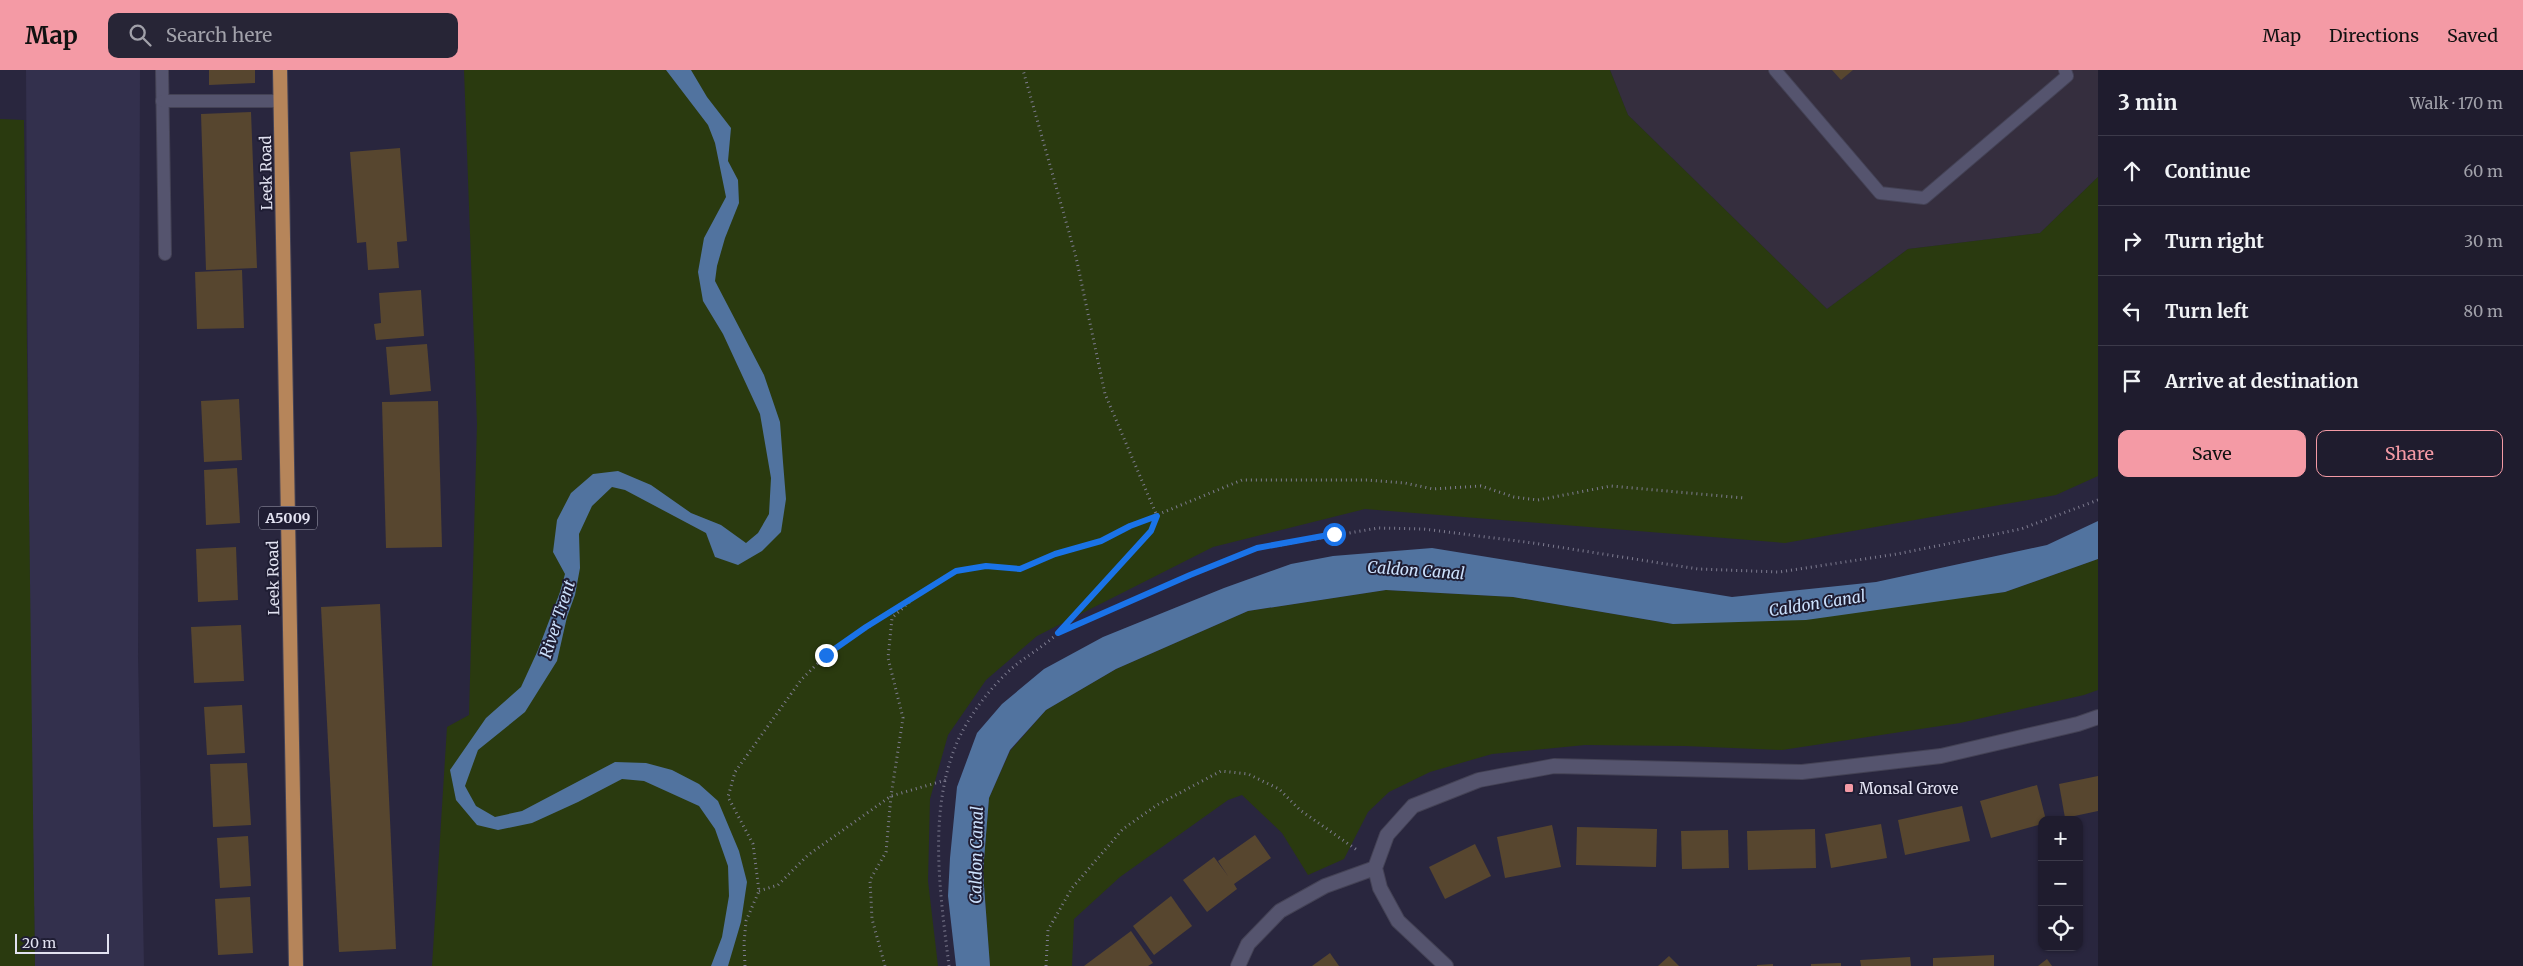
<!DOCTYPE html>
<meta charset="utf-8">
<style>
:root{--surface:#1f1c2e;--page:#272536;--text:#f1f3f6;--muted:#a1a1aa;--line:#3c3a4a;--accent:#f49aa5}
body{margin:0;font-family:Merriweather,serif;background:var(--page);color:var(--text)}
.controls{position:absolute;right:15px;bottom:15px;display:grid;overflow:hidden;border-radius:10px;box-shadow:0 1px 4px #0004}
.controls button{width:45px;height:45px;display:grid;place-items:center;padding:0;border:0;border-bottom:1px solid var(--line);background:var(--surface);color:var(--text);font:25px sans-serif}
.scale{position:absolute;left:15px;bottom:12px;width:94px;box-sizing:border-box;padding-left:5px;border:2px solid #e2e2f1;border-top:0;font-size:14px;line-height:18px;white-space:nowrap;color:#e2e2f1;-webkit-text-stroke:4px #1f1d33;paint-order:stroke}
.stop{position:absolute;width:15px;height:15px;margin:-11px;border:4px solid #1a73e8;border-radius:50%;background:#fff}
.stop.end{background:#1a73e8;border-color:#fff;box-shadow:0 1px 5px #0008}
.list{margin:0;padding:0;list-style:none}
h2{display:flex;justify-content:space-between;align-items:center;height:65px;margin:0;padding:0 20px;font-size:21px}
h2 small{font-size:16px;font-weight:400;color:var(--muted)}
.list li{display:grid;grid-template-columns:32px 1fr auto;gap:15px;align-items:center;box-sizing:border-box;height:70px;padding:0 20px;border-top:1px solid var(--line)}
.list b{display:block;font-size:19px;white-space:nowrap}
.list em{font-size:16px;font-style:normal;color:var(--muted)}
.actions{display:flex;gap:10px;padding:15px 20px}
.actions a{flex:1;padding:11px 0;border:1px solid var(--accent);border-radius:10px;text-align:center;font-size:18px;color:var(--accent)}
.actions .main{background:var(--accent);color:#111}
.icon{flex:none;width:28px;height:28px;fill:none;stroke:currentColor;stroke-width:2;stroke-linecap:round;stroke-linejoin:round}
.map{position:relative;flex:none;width:2098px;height:896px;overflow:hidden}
header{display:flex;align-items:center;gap:30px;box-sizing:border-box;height:70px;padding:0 25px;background:var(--accent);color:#111}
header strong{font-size:24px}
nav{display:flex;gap:28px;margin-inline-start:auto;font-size:18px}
.search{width:350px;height:45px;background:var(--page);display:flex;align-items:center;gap:12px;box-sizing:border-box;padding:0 18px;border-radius:10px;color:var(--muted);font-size:19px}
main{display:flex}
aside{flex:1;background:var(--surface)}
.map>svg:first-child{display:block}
</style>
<header>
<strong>Map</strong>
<div class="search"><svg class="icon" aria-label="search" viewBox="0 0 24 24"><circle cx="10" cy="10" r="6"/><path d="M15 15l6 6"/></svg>Search here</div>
<nav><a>Map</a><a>Directions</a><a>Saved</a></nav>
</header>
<main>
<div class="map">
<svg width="2098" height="896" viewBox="0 0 2098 896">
<rect width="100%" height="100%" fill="#29263e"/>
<path fill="#33304d" d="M26,0H140L138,587L144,896H35L30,593Z"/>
<path fill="#352e3e" d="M1610,0H2098V107L2040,163L1908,179L1827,239L1628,45Z"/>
<g fill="#2a3a0f">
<path d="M464,0H1610L1628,45L1827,239L1908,179L2040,163L2098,107V406L2056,425L1785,473L1365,439L1213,477L1037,566L986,610L948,665L930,729L928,811L938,896H432L447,657L469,645L477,354Z"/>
<path d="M0,49L24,50L35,896H0Z"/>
<path d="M2098,489V620L2084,625L1960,653L1782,680L1685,676L1585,675L1492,684L1430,702L1389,722L1368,742L1344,789L1308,805L1282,763L1242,725L1228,730L1120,807L1074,849L1072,896H990L983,802L989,728L1010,681L1046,640L1116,599L1248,541L1386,520L1513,527L1673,554L2005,522Z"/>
</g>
<g fill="#51739f">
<path d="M666,0H691L707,27L731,58L728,91L738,110L739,133L725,168L717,196L715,211L764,305L780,352L783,392L786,429L781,462L762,481L738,495L715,487L706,463L625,420L612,417L592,436L579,464L580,498L575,525L567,547L557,591L525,642L478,680L465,716L476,736L495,747L522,741L615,692L646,693L672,700L699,714L718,731L739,781L747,812L741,852L728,896H711L722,867L729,826L728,796L715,759L699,736L644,711L622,709L578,732L532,753L498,760L477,755L456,730L450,700L486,648L521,617L538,580L560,522L565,504L553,482L557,450L571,423L593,404L618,401L651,415L691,443L721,455L746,473L758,463L769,444L771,408L760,344L723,264L703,231L698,202L704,168L726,127L715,73L708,55Z"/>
<path d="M2098,451V489L2005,522L1806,550L1673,554L1513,527L1386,520L1248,541L1116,599L1046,640L1010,680L989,728L983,802L990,896H956L948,826L950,788L957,717L977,663L1002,634L1044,599L1103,567L1224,518L1291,494L1333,486L1432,478L1732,527L1876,512L2047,475Z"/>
</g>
<g fill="#57462f">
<path d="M209,0H255V13L209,15Z"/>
<path d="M1832,0H1853L1841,10Z"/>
<path d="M251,42L257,198L206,200L201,44Z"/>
<path d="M400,78L407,171L397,172L399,198L368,200L366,172L357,173L350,82Z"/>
<path d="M242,200L244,258L197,259L195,202Z"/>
<path d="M421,220L424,266L376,270L374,254L381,253L379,223Z"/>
<path d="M427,274L431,321L390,325L386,277Z"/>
<path d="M239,329L242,390L204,392L201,331Z"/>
<path d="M438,331L442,477L386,478L382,332Z"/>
<path d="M237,398L240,453L206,455L204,400Z"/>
<path d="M236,477L238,530L198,532L196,479Z"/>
<path d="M380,534L396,879L339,882L321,537Z"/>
<path d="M241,555L244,611L194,613L191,557Z"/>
<path d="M242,635L245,683L207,685L204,637Z"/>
<path d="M247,693L251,755L213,757L210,694Z"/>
<path d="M2098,706V741L2065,748L2059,714Z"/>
<path d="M2037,715L2046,750H2042V754L1991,768L1980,731Z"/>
<path d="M1962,736L1970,771L1905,785L1898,750Z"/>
<path d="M1881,754L1887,788L1831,798L1825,764Z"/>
<path d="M1552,755L1561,797L1505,808L1497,767Z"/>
<path d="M1577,757L1657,759L1656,797L1576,795Z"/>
<path d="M1815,759L1816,798L1748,800L1747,761Z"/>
<path d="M1728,760L1729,798L1682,799L1681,761Z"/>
<path d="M1255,765L1271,788L1234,814L1237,819L1207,842L1183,810L1214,787L1228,806L1218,791Z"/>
<path d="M248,766L251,816L220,818L217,768Z"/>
<path d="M1475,774L1491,806L1445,829L1429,797Z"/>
<path d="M1171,826L1192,856L1154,885L1133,856Z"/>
<path d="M250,827L253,883L218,885L215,829Z"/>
<path d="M1131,861L1153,893L1148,896H1084Z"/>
<path d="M1330,883L1339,896H1312Z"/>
<path d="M1994,885V896H1933V888Z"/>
<path d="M1669,886L1679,896H1658Z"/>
<path d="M1910,887L1911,896H1861L1860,890Z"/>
<path d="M2047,889L2052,896H2038Z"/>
<path d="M1841,893V896H1811V894Z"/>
<path d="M1773,894V896H1757V895Z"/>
</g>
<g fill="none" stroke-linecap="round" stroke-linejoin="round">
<g stroke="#444255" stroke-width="14">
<g id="service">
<path d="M162,0L165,184"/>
<path d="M1775,0L1880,123L1924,128L2067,6L2065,0"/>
<path d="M162,31H281"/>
</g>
</g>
<g stroke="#444255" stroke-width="16">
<g id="minor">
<path d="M1238,896L1248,874L1280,841L1325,816L1375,798"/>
<path d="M1446,896L1398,851L1380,818L1375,798L1387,765L1413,736L1479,710L1554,696L1802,702L1941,686L2078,654L2098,647"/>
</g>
</g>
<g stroke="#444255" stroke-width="16">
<path id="primary" d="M280,0L296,896"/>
</g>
<g stroke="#7e7c90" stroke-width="3" stroke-dasharray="1 4" stroke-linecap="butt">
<path d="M1058,563L1190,505L1257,479L1378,458L1424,459L1533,473L1698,499L1779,502L1897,484L2021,459L2098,430"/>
<path d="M759,821L778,815L808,785L891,726L946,710"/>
<path d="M745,896L744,873L746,851L759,821L753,774L728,727L735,702L801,610L826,585L909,530"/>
<path d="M885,896L872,849L870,810L886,782L891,726L903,648L888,588L892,548L916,526L956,501L986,496L1020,499L1055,484L1101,471L1130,456L1242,410H1367L1405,413L1433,419L1481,416L1514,427L1538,430L1611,416L1744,428"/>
<path d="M949,896C940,822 927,738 959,668C971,643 991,617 1011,599C1026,586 1045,576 1059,562C1091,530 1120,494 1151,461L1157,446L1105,324L1076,187L1023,0"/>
<path d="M1046,896L1048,860L1072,818L1123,759L1157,735L1221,701L1248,704L1279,719L1300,740L1357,780"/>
</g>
<use href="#service" stroke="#55546e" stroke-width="12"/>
<use href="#minor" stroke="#55546e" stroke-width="14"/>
<use href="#primary" stroke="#b6855a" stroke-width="14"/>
</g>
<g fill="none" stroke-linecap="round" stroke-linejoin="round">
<path stroke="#1a73e8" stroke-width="6" d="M826,585L866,557L956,501L986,496L1020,499L1055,484L1101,471L1130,456L1157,446L1151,461L1058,563L1190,505L1257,478L1334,464"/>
</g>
<rect fill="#f49aa5" stroke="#1f1d33" stroke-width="2" x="1844" y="713" width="10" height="10" rx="2.5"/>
<g text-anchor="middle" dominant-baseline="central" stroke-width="4" stroke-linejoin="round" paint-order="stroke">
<rect fill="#1f1d33" stroke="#a8a7b8" stroke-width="1" x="259" y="436.5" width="58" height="23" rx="4"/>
<g font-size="14" font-weight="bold" fill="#e2e2f1">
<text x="288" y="448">A5009</text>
</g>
<g font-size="15" fill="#e2e2f1" stroke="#1f1d33">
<text transform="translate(266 103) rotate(-91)">Leek Road</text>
<text transform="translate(273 508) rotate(-91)">Leek Road</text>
</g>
<g font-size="15" fill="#e2e2f1" stroke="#1f1d33" text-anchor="start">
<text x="1859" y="718">Monsal Grove</text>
</g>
<g font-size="16" font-style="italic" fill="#cce1fd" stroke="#1f1d33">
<text transform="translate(1416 500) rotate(4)">Caldon Canal</text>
<text transform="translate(1817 533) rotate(-9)">Caldon Canal</text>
<text transform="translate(557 549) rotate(-72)">River Trent</text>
<text transform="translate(976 785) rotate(-89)">Caldon Canal</text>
</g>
</g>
</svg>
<div class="controls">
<button>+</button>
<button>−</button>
<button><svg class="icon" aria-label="locate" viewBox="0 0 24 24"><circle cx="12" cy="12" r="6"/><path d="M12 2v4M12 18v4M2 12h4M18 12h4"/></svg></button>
</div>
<div class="scale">20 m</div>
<div class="stop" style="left:1334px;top:464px"></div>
<div class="stop end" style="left:826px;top:585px"></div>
</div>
<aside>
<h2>3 min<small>Walk · 170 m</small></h2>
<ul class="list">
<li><svg class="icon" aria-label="ahead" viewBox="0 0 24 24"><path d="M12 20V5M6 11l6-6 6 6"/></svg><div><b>Continue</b></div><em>60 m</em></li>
<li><svg class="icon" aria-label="right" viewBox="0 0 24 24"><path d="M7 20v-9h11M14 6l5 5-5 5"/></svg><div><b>Turn right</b></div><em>30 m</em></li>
<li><svg class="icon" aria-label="left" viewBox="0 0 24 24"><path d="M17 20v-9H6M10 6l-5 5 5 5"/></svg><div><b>Turn left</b></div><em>80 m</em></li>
<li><svg class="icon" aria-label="arrive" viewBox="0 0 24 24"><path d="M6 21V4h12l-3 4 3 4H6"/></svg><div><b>Arrive at destination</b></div></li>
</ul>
<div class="actions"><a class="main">Save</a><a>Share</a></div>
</aside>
</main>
